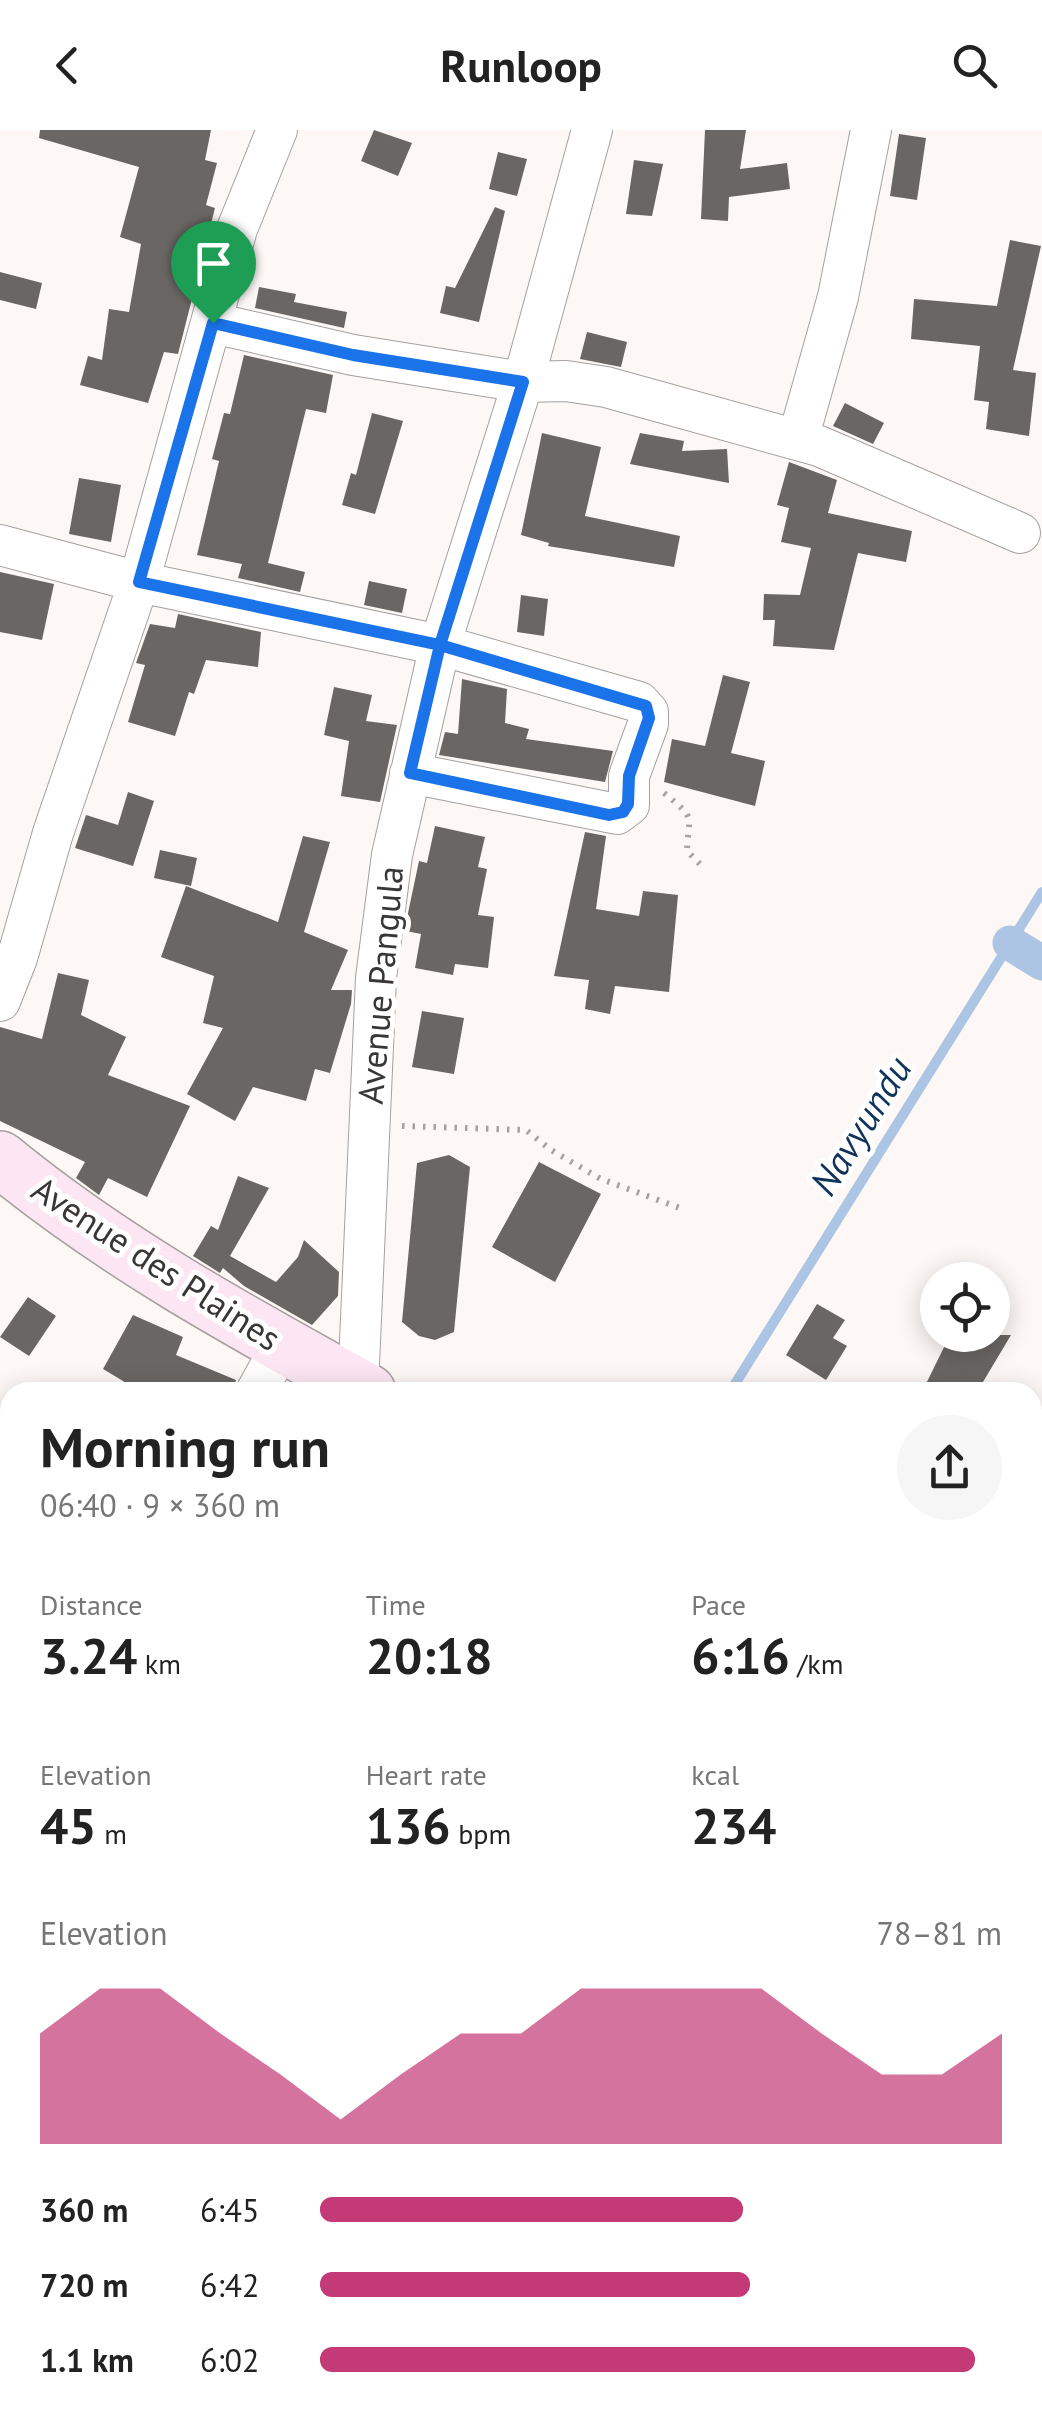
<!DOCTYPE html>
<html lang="en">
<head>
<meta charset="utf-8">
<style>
  :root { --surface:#fff; --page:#f6f6f6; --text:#222; --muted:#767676; --accent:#c33a76 }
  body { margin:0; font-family:"PT Sans",sans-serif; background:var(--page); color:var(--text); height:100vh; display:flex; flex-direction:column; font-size:38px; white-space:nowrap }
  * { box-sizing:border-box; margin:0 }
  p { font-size:32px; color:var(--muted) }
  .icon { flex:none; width:55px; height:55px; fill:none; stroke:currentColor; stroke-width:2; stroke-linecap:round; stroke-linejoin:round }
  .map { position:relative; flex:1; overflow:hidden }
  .sheet { position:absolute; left:0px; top:1252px; width:1042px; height:1038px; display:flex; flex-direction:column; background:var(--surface); border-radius:30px 30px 0 0; box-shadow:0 5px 25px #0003 }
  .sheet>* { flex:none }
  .controls { position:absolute; left:920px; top:1132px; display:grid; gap:20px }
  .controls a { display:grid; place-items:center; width:90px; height:90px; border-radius:50%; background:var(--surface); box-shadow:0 5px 25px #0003; font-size:50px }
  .pin { position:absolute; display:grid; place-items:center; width:85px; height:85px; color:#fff; margin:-102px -42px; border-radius:50% 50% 50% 0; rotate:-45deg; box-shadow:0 0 10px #0007 }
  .pin .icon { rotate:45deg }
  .round { display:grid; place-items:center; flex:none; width:105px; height:105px; border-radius:52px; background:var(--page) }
  .overview { display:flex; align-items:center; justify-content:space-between; height:170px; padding:0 40px }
  h1 { font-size:55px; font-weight:700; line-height:75px }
  .stats { display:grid; grid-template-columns:repeat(3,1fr); gap:15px; height:170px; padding:10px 40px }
  .stats div { display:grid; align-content:center }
  .stats b { font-size:50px; font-weight:700 }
  .stats small { font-size:28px; font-weight:400 }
  .stats p { font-size:28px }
  .chart { height:280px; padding:20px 40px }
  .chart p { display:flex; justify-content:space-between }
  .chart svg { width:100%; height:180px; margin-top:10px; fill:var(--accent); opacity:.7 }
  ul { padding:0 40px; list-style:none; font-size:32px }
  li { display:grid; grid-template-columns:160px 120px 1fr; align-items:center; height:75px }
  li i { height:25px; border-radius:12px; background:var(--accent) }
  header { display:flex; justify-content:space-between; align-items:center; height:130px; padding:0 40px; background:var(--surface); font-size:45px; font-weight:700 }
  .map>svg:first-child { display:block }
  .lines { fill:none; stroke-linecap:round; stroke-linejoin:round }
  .stream { stroke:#acc5e5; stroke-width:10 }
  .canal { stroke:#acc5e5; stroke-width:35 }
  .building { fill:#6a6664 }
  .street-casing { stroke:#a5a09f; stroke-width:42 }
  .secondary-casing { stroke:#a5a09f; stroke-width:58 }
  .path { stroke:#a6a2a0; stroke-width:6; stroke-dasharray:2.5 8; stroke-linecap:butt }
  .street { stroke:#fff; stroke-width:40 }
  .secondary { stroke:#fde6f3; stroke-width:55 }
  .route-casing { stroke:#fff; stroke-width:20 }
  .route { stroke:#1a73e8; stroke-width:12 }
  .labels { text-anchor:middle; stroke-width:10; stroke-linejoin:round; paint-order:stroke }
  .street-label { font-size:35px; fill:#393736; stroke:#fff }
  .water-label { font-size:38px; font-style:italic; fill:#10335b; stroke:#fff }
</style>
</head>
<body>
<header><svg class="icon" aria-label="back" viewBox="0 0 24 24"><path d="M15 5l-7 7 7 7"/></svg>Runloop<svg class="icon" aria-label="search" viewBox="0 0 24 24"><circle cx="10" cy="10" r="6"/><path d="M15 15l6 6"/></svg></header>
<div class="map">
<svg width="1042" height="2289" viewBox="0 0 1042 2289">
  <rect width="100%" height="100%" fill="#fdf8f6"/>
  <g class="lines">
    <path class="stream" d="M 730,1262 L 1042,762
      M 436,2289 L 437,2280"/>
    <path class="canal" d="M 1010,813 L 1042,833"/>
  </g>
  <path class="building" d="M 40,0 L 211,0 L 205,30 L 217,33 L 206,75 L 215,78 L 178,224 L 164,222 L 148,273 L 80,255 L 88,226 L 102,230 L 109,179 L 129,182 L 141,114 L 120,107 L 139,37 L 39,8 Z
    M 374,0 L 412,13 L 398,46 L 361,31 Z
    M 705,0 L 746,0 L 740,39 L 787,33 L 790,59 L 729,67 L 728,91 L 701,89 Z
    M 899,4 L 926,8 L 917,70 L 890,66 Z
    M 498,22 L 527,29 L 517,66 L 489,59 Z
    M 634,30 L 663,34 L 652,86 L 626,84 Z
    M 495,77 L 505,81 L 479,192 L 440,183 L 446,156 L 455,158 Z
    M 1010,110 L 1041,116 L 1013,240 L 1036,243 L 1029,306 L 986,299 L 989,272 L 974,270 L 980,216 L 911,209 L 914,169 L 997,176 Z
    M 0,142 L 42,153 L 36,179 L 0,170 Z
    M 259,157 L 296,164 L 294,172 L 347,182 L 344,198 L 255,178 Z
    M 587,202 L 627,212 L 621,237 L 580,229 Z
    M 244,225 L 333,245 L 326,283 L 306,279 L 268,433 L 305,442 L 300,462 L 238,448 L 242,434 L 197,425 L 219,331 L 212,329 L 224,283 L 230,284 Z
    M 845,273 L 884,293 L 873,314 L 833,296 Z
    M 372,283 L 403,291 L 375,384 L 342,375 L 351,343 L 356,345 Z
    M 542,303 L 601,317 L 585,386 L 680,406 L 674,437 L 548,416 L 549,413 L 521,405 Z
    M 640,303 L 684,311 L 682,321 L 727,319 L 729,353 L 630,334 Z
    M 789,332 L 837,350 L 828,383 L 912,401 L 906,432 L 858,423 L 834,520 L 773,516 L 775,490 L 763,490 L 764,464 L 800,465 L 811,418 L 781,412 L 789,378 L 777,375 Z
    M 79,348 L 121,355 L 111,412 L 69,404 Z
    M 0,442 L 54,454 L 42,510 L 0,502 Z
    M 369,451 L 407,459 L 402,483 L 364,475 Z
    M 521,465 L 548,469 L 544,506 L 517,502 Z
    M 178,484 L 261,502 L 258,537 L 206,530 L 194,564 L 189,562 L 175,606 L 128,592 L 145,535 L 136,533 L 150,494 L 175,498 Z
    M 723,545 L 750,552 L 731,623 L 765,631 L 755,676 L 664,652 L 672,609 L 705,616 Z
    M 462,549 L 507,559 L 505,593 L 529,599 L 526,609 L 613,621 L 605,652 L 439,625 L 445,602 L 458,604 Z
    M 334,557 L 372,565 L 366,591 L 397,595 L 380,672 L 341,666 L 349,611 L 324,605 Z
    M 128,662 L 154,671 L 133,736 L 75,718 L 86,685 L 118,695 Z
    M 435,696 L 485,707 L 478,737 L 487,739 L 478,785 L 494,787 L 488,838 L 455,834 L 453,845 L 415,838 L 421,804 L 406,801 L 408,783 L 419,731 L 427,733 Z
    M 585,702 L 606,706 L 596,779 L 639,786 L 643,761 L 678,765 L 669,862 L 615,856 L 610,884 L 585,879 L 589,850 L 554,846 Z
    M 303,706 L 330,712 L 304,802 L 348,820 L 331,860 L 352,860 L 351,874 L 330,943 L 315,939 L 306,971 L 253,957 L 235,991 L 187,964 L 223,898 L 203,893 L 214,846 L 161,827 L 186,756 L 278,792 Z
    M 160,720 L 197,728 L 191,756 L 154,748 Z
    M 58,843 L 89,850 L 81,885 L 126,907 L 108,945 L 190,976 L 147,1067 L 108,1048 L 99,1065 L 76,1048 L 85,1032 L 0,991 L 0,897 L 42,909 Z
    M 422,881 L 464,888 L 454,944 L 412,937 Z
    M 449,1025 L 470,1037 L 454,1202 L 435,1210 L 419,1206 L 402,1192 L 417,1033 Z
    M 539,1032 L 601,1064 L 555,1152 L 492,1117 Z
    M 238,1046 L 269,1058 L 230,1126 L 276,1152 L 298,1127 L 304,1110 L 339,1142 L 338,1166 L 312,1195 L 244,1156 L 223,1138 L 220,1143 L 193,1126 L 211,1096 L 218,1100 Z
    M 28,1167 L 56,1186 L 29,1226 L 0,1207 Z
    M 817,1174 L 845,1190 L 833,1208 L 847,1216 L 826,1250 L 786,1225 Z
    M 133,1185 L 183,1207 L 176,1225 L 236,1250 L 232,1262 L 126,1262 L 128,1254 L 103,1239 Z
    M 950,1205 L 1011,1205 L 977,1262 L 922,1262 Z"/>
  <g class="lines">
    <g class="street-casing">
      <path id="street" d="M 213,193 L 353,225 L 523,252 L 566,251 L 606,257 L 819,316 L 1020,403
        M 798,309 L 838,167 L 871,0
        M 0,415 L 139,452 L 440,515 L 639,572 L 648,582 L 648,594 L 629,646 L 629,675 L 617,684 L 410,643
        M 0,871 L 17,828 L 53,703 L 139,452 L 237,99 L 277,0
        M 358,1257 L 376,848 L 392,725 L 440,515 L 523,252 L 592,0
        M 256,1262 L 281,1217
        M 0,1467 L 10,1470
        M 0,1742 L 10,1746
        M 0,1984 L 10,1954
        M 1032,2189 L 1042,2168
        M 275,2289 L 276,2280
        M 988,2289 L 991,2280"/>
    </g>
    <g class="secondary-casing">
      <path id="secondary" d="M 0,1029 C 113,1122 241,1192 368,1262
        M 1032,1565 L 1042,1569"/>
    </g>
    <path class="path" d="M 664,663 C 698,690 688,686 687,721 L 700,734
      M 402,996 L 526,1000 L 551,1020 L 601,1049 L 680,1078"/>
    <use href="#street" class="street"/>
    <use href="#secondary" class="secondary"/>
  </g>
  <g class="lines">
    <g class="route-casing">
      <path id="route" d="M 213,193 L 139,452 L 440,515 L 410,643 L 609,685 L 623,682 L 628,674 L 629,646 L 649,588 L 646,576 L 440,515 L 523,252 L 353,225 L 213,193"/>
    </g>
    <use href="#route" class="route"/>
  </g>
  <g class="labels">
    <g class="street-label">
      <text transform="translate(381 855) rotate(-85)" y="12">Avenue Pangula</text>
      <text transform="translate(156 1134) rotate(33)" y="12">Avenue des Plaines</text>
    </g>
    <g class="water-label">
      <text transform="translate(861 996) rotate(-58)" y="13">Navyundu</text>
    </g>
  </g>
</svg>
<div class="controls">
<a><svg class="icon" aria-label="locate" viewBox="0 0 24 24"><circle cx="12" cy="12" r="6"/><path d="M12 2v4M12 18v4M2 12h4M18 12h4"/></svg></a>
</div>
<div class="pin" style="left:213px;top:193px;background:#1e9e55"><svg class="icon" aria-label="arrive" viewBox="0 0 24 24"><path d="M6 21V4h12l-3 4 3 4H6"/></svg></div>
<section class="sheet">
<div class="overview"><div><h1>Morning run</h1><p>06:40 · 9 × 360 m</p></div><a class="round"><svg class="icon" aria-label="share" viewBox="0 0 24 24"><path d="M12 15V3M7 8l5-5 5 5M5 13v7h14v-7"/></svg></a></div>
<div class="stats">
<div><p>Distance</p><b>3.24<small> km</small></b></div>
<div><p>Time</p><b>20:18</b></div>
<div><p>Pace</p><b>6:16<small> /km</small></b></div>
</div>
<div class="stats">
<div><p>Elevation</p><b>45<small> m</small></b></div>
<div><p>Heart rate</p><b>136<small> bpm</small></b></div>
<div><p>kcal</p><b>234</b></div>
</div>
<div class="chart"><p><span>Elevation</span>78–81 m</p>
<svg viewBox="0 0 160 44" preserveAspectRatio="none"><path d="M0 44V17L10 6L20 6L30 17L40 27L50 38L60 27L70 17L80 17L90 6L100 6L110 6L120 6L130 17L140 27L150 27L160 17V44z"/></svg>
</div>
<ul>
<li><b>360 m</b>6:45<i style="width:62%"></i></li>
<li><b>720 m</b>6:42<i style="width:63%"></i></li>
<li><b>1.1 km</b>6:02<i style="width:96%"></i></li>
</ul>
</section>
</div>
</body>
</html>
